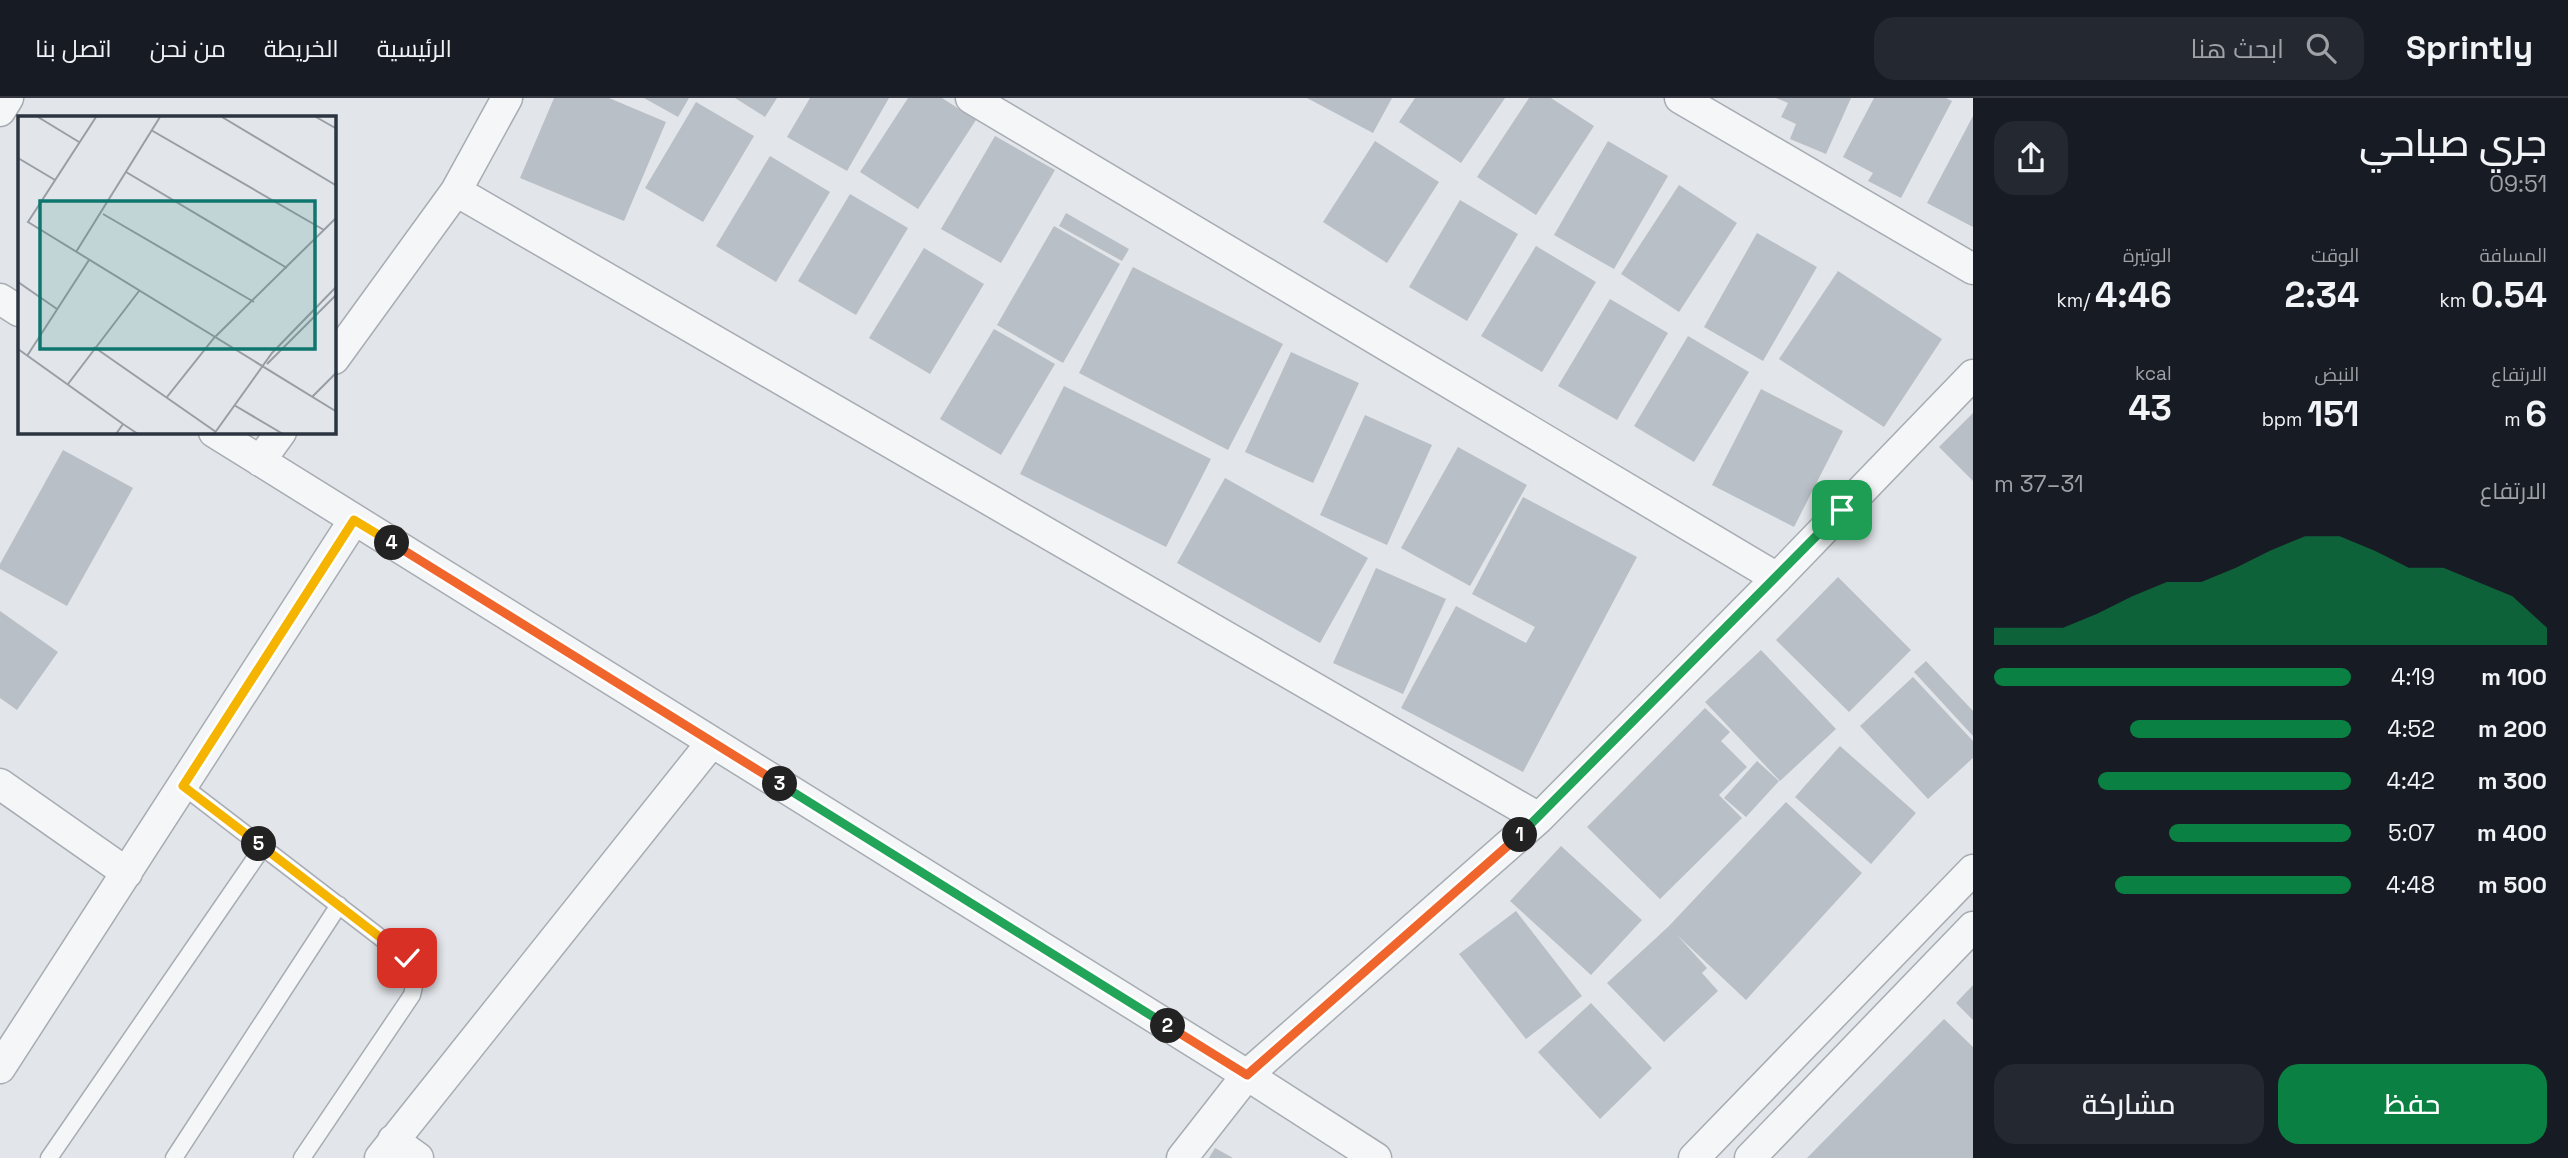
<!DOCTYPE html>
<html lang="ar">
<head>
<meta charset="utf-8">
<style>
  :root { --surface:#171b24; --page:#242831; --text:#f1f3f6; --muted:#9ea1a6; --line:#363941; --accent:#0b8043 }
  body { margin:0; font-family:"Space Grotesk",Cairo,sans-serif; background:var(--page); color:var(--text); direction:rtl; height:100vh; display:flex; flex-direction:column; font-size:26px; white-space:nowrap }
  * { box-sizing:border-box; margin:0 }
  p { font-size:23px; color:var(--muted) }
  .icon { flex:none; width:38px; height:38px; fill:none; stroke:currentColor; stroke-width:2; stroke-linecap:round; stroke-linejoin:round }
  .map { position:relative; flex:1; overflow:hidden; direction:ltr }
  .drawer { display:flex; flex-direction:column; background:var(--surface); width:595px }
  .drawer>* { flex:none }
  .pin { position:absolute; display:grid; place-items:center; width:60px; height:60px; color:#fff; margin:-30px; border-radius:14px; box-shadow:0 4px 10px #0006 }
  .km { position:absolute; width:35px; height:35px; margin:-18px; border-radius:50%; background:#222; color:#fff; font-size:19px; line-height:35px; text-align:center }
  .round { display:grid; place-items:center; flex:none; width:74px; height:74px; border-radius:21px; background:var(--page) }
  .headline { display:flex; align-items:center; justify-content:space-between; height:119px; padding:0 21px }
  h1 { font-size:38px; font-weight:600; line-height:52px }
  .metrics { display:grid; grid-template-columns:repeat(3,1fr); gap:10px; height:119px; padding:7px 21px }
  .metrics div { display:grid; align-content:center }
  .metrics b { font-size:35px; font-weight:600 }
  .metrics small { font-size:19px; font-weight:400 }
  .metrics p { font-size:19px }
  .chart { height:196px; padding:14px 21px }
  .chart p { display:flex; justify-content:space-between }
  .chart svg { width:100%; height:126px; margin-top:7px; fill:var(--accent); opacity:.7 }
  .button { display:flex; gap:14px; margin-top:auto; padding:14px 21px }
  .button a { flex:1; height:80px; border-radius:21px; background:var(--accent); color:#fff; font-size:28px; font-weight:600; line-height:80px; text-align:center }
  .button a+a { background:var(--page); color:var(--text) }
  ul { padding:0 21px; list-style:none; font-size:23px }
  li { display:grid; grid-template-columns:112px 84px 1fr; align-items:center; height:52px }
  li i { height:18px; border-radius:9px; background:var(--accent) }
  header { display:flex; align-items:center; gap:42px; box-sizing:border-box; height:98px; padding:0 35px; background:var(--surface); border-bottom:2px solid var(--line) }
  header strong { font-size:33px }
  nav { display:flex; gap:38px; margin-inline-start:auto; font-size:24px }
  .search { width:490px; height:63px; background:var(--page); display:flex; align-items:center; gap:18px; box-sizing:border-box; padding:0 24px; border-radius:21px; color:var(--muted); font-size:26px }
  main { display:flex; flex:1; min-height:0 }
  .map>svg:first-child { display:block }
  .building { fill:#b9bfc6 }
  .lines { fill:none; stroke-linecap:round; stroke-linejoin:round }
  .service-casing { stroke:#a7acb3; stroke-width:19 }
  .minor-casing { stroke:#a7acb3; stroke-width:33 }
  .service { stroke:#f4f6f8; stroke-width:16 }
  .minor { stroke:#f4f6f8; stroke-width:30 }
  .split-1-casing { stroke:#fff; stroke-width:14 }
  .split-2-casing { stroke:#fff; stroke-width:14 }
  .split-3-casing { stroke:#fff; stroke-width:14 }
  .split-4-casing { stroke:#fff; stroke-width:14 }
  .split-5-casing { stroke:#fff; stroke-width:14 }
  .split-6-casing { stroke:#fff; stroke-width:14 }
  .split-1 { stroke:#22a559; stroke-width:9 }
  .split-2 { stroke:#f0652b; stroke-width:9 }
  .split-3 { stroke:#22a559; stroke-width:9 }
  .split-4 { stroke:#f0652b; stroke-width:9 }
  .split-5 { stroke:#f5b400; stroke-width:9 }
  .split-6 { stroke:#f5b400; stroke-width:9 }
  .inset-road { fill:none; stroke:#999ea5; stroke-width:2 }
  .view { fill:#0f766e; fill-opacity:0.15; stroke:#0f766e; stroke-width:3.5 }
  .inset-edge { fill:none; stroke:#2b3440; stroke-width:3.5 }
</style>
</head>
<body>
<header>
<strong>Sprintly</strong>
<div class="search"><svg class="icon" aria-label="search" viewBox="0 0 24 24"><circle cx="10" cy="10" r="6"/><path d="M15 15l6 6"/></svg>ابحث هنا</div>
<nav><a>الرئيسية</a><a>الخريطة</a><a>من نحن</a><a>اتصل بنا</a></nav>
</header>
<main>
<section class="drawer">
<div class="headline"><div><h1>جري صباحي</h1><p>09:51</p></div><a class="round"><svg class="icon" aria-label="share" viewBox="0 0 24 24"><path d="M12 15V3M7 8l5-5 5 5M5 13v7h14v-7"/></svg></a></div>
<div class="metrics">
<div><p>المسافة</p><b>0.54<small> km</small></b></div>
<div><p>الوقت</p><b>2:34</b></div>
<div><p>الوتيرة</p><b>4:46<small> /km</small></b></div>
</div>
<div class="metrics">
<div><p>الارتفاع</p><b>6<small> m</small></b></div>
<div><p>النبض</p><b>151<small> bpm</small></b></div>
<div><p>kcal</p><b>43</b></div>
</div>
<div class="chart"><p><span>الارتفاع</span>31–37 m</p>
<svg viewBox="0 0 160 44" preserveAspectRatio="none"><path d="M0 44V38L10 38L20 38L30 33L40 27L50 22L60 22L70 17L80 11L90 6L100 6L110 11L120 17L130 17L140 22L150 27L160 38V44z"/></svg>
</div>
<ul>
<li><b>100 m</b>4:19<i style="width:100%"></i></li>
<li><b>200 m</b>4:52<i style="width:62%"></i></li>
<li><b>300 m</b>4:42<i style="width:71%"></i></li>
<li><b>400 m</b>5:07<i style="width:51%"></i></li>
<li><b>500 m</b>4:48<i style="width:66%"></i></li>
</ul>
<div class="button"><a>حفظ</a><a>مشاركة</a></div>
</section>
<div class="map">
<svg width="1973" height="1060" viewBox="0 0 1973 1060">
  <rect width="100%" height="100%" fill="#e2e5e9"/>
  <path class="building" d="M 554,0 L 609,0 L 666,24 L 624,123 L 520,80 Z
    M 644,0 L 689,0 L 678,19 Z
    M 735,0 L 777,0 L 765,19 Z
    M 810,0 L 889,0 L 847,73 L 787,39 Z
    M 908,0 L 942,0 L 976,22 L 918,111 L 860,74 Z
    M 1307,0 L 1392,0 L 1373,35 Z
    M 1415,0 L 1505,0 L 1461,65 L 1399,24 Z
    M 1529,0 L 1551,0 L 1594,28 L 1536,117 L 1477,79 Z
    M 1776,0 L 1851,0 L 1826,56 L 1790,41 L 1796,26 L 1781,19 L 1788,5 Z
    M 1874,0 L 1946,0 L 1952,3 L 1901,100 L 1868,83 L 1873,75 L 1843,59 Z
    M 696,4 L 754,38 L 703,124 L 645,90 Z
    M 1973,18 L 1973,129 L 1927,105 Z
    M 995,38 L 1055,72 L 1001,165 L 941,131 Z
    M 1375,43 L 1439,84 L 1387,165 L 1323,124 Z
    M 1608,43 L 1668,78 L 1614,171 L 1554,137 Z
    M 770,58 L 830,94 L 776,184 L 716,148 Z
    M 1679,87 L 1737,125 L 1679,214 L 1621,176 Z
    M 850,96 L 908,130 L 856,217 L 798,183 Z
    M 1460,102 L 1518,136 L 1467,223 L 1409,189 Z
    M 1066,115 L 1129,151 L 1122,163 L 1059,128 Z
    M 1054,128 L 1120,166 L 1063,265 L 997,227 Z
    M 1757,135 L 1817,169 L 1763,263 L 1704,229 Z
    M 1536,148 L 1596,184 L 1542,274 L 1481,238 Z
    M 924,150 L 984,186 L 930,276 L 869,240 Z
    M 1133,169 L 1283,246 L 1228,352 L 1079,275 Z
    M 1838,173 L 1942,241 L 1884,329 L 1779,261 Z
    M 1610,201 L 1668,235 L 1617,322 L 1558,288 Z
    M 994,231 L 1055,266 L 1001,357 L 940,321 Z
    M 1688,238 L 1749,274 L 1694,364 L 1634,328 Z
    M 1291,254 L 1359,285 L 1313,385 L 1245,354 Z
    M 1064,288 L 1211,361 L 1166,449 L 1020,376 Z
    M 1761,291 L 1843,333 L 1794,429 L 1712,387 Z
    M 1973,315 L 1973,383 L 1939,349 Z
    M 1365,317 L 1432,347 L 1387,447 L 1320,417 Z
    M 1458,349 L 1527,387 L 1470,488 L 1401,450 Z
    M 63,352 L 133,390 L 67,508 L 0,471 L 0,466 Z
    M 1225,380 L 1368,460 L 1320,545 L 1177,465 Z
    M 1523,399 L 1637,459 L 1523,674 L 1401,610 L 1456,508 L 1526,545 L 1535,529 L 1472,496 Z
    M 1376,470 L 1446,501 L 1403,596 L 1333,565 Z
    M 1838,479 L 1911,552 L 1849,614 L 1776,542 Z
    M 0,513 L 58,554 L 17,612 L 0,600 Z
    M 1761,552 L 1836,631 L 1780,683 L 1705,604 Z
    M 1926,563 L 1973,613 L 1973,638 L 1914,574 Z
    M 1913,579 L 1973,643 L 1973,660 L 1928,701 L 1860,628 Z
    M 1705,610 L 1730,634 L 1721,643 L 1747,669 L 1719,697 L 1742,720 L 1660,801 L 1587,729 Z
    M 1840,648 L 1916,715 L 1871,766 L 1795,699 Z
    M 1757,663 L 1779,683 L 1746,719 L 1724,700 Z
    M 1786,704 L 1862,775 L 1746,902 L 1677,837 L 1707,870 L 1702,875 L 1718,893 L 1664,944 L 1607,885 L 1668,829 Z
    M 1561,748 L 1642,822 L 1591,877 L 1510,803 Z
    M 1516,813 L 1582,898 L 1526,941 L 1459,856 Z
    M 1973,887 L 1973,922 L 1956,905 Z
    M 1591,905 L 1652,970 L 1600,1021 L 1538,954 Z
    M 1944,921 L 1973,949 L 1973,1060 L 1807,1060 Z
    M 1215,1050 L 1233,1060 L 1209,1060 Z"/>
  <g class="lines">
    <g class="service-casing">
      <path id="service" d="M 183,688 L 407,860 L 417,875 L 412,897 L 302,1060
        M 49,1060 L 263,749
        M 174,1060 L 339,807"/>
    </g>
    <g class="minor-casing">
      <path id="minor" d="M 971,0 L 1777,480
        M 1680,0 L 1973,171
        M 0,13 L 8,0
        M 456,93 L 1539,720
        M 0,201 L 19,213
        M 334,261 L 456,93 L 507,0
        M 214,334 L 1247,977 L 1376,1060
        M 260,363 L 281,334
        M 0,686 L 127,775
        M 0,970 L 354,422
        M 393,1042 L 418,1060
        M 380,1060 L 712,644
        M 1182,1060 L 1247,977 L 1539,720 L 1777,480 L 1973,277
        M 1694,1060 L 1973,772
        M 1750,1060 L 1973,829"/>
    </g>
    <use href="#service" class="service"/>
    <use href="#minor" class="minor"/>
  </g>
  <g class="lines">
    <g class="split-1-casing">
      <path id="split-1" d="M 1520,737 L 1842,412"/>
    </g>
    <g class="split-2-casing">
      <path id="split-2" d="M 1168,928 L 1247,977 L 1520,737"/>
    </g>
    <g class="split-3-casing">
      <path id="split-3" d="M 780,686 L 1168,928"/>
    </g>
    <g class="split-4-casing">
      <path id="split-4" d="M 392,445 L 780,686"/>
    </g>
    <g class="split-5-casing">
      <path id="split-5" d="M 259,746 L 183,688 L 354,422 L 392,445"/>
    </g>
    <g class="split-6-casing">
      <path id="split-6" d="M 259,746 L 407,860"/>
    </g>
    <use href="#split-1" class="split-1"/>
    <use href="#split-2" class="split-2"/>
    <use href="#split-3" class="split-3"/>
    <use href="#split-4" class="split-4"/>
    <use href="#split-5" class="split-5"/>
    <use href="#split-6" class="split-6"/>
  </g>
  <g transform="translate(18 18)">
    <rect width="318" height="318" fill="#e2e5e9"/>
    <path class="inset-road" d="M 20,1 L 61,26M 78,1 L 10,106 L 319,296M 204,1 L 319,70M 298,1 L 319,13M 133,14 L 306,114M 0,42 L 37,64M 108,56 L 269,152M 85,98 L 236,186M 58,136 L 142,1M 0,166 L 39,193M 76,231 L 198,316M 0,233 L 105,308M 9,240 L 71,144M 249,248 L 319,178M 50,268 L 121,175M 149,281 L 196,222 L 319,101M 294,281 L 319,256M 216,289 L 265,318M 98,318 L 105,308 L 120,318M 196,318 L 254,237 L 319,170"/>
    <path class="view" d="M 22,85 L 297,85 L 297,233 L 22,233 Z"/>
    <rect width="318" height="318" class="inset-edge"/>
  </g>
</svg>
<div class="pin" style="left:1842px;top:412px;background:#1e9e55"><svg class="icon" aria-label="arrive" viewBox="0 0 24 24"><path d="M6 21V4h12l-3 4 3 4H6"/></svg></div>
<div class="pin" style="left:407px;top:860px;background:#d93025"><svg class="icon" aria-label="check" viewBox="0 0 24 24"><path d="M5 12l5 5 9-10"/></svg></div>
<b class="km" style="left:1520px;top:737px">1</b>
<b class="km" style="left:1168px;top:928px">2</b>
<b class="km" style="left:780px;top:686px">3</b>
<b class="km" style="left:392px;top:445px">4</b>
<b class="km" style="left:259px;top:746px">5</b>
</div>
</main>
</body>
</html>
